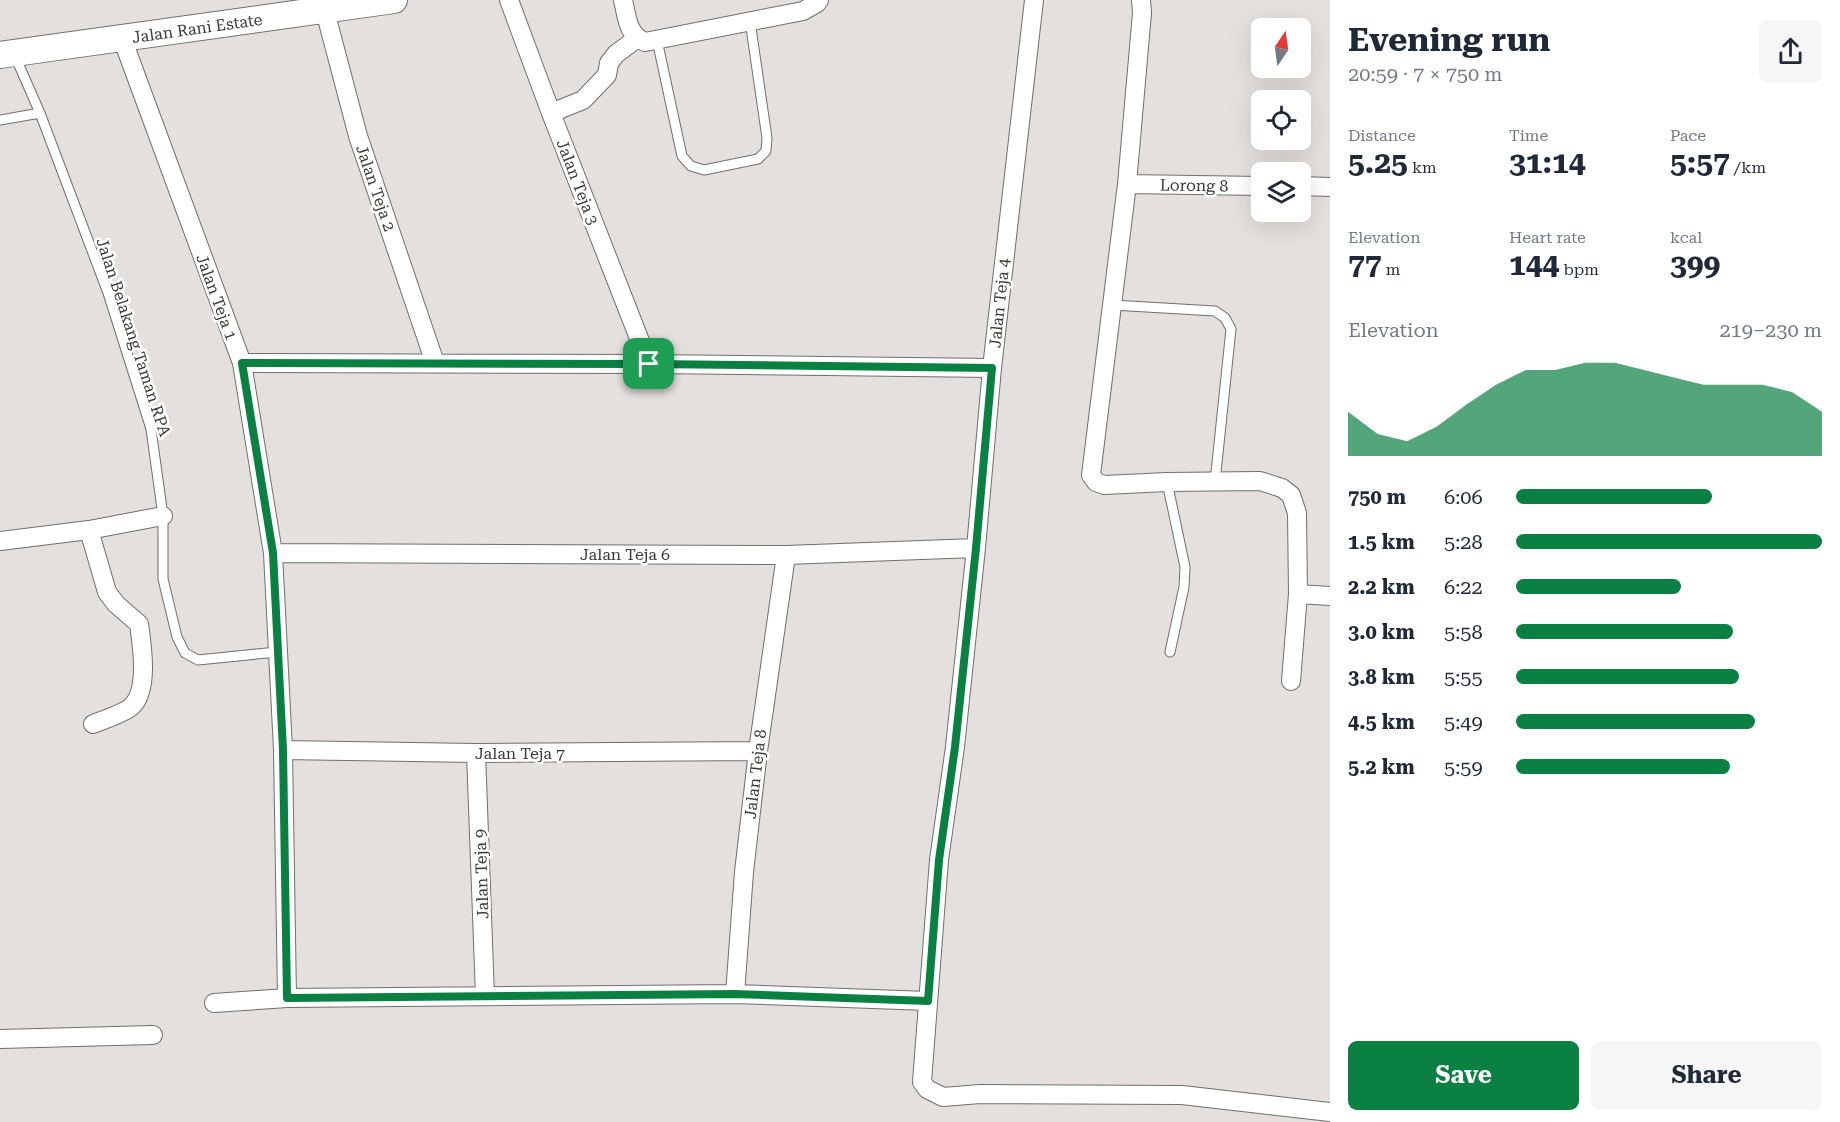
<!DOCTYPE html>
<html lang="en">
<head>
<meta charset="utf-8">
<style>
  :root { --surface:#fff; --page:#f6f6f7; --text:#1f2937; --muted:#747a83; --accent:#0b8043 }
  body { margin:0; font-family:"Roboto Serif",serif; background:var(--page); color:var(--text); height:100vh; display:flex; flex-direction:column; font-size:22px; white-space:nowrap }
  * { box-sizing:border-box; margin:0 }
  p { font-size:20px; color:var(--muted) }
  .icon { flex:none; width:33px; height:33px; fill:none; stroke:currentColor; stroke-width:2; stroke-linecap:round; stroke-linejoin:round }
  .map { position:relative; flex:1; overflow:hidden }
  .sheet { display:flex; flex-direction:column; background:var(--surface); width:510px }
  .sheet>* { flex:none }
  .needle { width:39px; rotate:13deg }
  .controls { position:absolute; left:1251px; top:18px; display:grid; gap:12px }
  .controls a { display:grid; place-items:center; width:60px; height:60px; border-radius:9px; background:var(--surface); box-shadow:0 6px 24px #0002; font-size:30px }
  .pin { position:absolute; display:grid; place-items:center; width:51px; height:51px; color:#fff; margin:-26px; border-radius:12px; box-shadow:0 3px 9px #0006 }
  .round { display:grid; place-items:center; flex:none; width:63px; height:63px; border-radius:9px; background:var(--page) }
  .overview { display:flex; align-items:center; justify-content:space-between; height:102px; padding:0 18px }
  h1 { font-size:33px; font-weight:700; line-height:45px }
  .figures { display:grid; grid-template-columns:repeat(3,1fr); gap:9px; height:102px; padding:6px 18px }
  .figures div { display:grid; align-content:center }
  .figures b { font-size:30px; font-weight:700 }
  .figures small { font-size:16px; font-weight:400 }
  .figures p { font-size:16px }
  .chart { height:168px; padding:12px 18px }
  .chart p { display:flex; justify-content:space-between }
  .chart svg { width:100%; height:108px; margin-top:6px; fill:var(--accent); opacity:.7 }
  .action { display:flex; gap:12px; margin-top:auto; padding:12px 18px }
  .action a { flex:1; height:69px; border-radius:9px; background:var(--accent); color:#fff; font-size:24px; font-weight:700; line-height:69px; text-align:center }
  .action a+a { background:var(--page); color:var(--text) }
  ul { padding:0 18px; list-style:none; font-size:20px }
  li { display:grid; grid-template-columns:96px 72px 1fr; align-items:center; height:45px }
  li i { height:15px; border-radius:8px; background:var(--accent) }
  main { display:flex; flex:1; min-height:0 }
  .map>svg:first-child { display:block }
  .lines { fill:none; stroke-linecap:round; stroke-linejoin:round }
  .lane-casing { stroke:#716e6c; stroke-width:11 }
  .street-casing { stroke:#716e6c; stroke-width:20 }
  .secondary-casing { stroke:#716e6c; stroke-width:28 }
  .lane { stroke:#fff; stroke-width:9 }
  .street { stroke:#fff; stroke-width:18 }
  .secondary { stroke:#fff; stroke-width:26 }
  .route-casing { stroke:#fff; stroke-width:12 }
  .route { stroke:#0b8043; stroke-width:8 }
  .labels { text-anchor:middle; stroke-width:5; stroke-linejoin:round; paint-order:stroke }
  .street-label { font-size:16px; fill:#3b3a39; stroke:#fff }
</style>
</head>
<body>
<main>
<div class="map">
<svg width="1330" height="1122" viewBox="0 0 1330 1122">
  <rect width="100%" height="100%" fill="#e3e0de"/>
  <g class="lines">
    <g class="lane-casing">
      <path id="lane" d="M 657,40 L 682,156 L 691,166 L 704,170 L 758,159 L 766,151 L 767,138 L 750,21
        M 15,56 L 40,113 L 108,293 L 151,429 L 163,516 L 163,579 L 177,637 L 185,653 L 198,660 L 277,652
        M 0,120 L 40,113
        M 1112,305 L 1215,311 L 1225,318 L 1231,329 L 1215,482
        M 1167,482 L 1185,567 L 1184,587 L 1170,652"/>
    </g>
    <g class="street-casing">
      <path id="street" d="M 509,0 L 551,113 L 649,364
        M 623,0 C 627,16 627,35 645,42 L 803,11 L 817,3 L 819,0
        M 1034,0 L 992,368 L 976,548 L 955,747 L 939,860 L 922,1082 L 927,1089 L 943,1097 L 980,1094 L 1182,1095 L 1330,1112
        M 1141,0 L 1142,13 L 1127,184 L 1091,475 L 1096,482 L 1104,485 L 1167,482 L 1260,481 L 1282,488 L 1291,495 L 1297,513 L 1298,594 L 1291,681
        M 325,11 L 358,136 L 435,363
        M 122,38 L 242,363 L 273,553 L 283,750 L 287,998
        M 551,113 L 583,100 L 607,75 L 609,63 L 616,54 L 636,39
        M 1127,184 L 1262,186
        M 1300,186 L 1330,187
        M 242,363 L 649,364 L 992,368
        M 89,530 L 107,592 L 116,604 L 139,624 C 142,645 149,690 132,706 C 125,713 103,720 93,724
        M 0,541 L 89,530 L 163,516
        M 273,553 L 786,555 L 976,548
        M 1298,594 L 1330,596
        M 283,750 L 476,753 L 758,751
        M 476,753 L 485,996
        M 735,994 L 744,872 L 758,751 L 786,555
        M 214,1003 L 287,998 L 735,994 L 928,1001
        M 0,1039 L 153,1035"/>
    </g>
    <g class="secondary-casing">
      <path id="secondary" d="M 0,55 L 394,0"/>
    </g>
    <use href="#lane" class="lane"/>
    <use href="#street" class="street"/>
    <use href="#secondary" class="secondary"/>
  </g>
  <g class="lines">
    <g class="route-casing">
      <path id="route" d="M 242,363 L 649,364 L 992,368 L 976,548 L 955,747 L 939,860 L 928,1001 L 735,994 L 287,998 L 283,750 L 273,553 Z"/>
    </g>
    <use href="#route" class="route"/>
  </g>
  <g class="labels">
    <g class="street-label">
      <text transform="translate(197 28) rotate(-8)" y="6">Jalan Rani Estate</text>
      <text transform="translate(578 182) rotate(69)" y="6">Jalan Teja 3</text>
      <text transform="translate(1194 185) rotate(1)" y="6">Lorong 8</text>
      <text transform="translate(376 188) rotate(71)" y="6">Jalan Teja 2</text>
      <text transform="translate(217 297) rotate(70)" y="6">Jalan Teja 1</text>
      <text transform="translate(999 303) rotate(-84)" y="6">Jalan Teja 4</text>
      <text transform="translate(134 337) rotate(72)" y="6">Jalan Belakang Taman RPA</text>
      <text x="625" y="560">Jalan Teja 6</text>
      <text x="520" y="759">Jalan Teja 7</text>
      <text transform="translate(755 774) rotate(-83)" y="6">Jalan Teja 8</text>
      <text transform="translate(481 874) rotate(-92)" y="6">Jalan Teja 9</text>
    </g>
  </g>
</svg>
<div class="controls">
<a><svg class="needle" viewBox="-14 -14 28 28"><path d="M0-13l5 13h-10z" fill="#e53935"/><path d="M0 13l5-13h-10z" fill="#747a83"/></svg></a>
<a><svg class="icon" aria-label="locate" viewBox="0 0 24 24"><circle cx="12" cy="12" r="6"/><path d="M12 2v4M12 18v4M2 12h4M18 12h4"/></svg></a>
<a><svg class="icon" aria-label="layers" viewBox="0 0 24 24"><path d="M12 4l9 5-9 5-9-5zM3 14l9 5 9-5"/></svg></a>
</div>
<div class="pin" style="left:649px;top:364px;background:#1e9e55"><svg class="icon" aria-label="arrive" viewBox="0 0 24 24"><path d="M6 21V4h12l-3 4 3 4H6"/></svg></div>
</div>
<section class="sheet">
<div class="overview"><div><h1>Evening run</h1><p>20:59 · 7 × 750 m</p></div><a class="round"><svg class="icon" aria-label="share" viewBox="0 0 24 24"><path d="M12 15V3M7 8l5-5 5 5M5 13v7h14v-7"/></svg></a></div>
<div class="figures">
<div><p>Distance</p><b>5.25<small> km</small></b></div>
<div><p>Time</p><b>31:14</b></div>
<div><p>Pace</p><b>5:57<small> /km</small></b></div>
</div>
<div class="figures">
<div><p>Elevation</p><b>77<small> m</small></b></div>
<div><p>Heart rate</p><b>144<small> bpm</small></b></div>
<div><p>kcal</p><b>399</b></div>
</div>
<div class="chart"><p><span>Elevation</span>219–230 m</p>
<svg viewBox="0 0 160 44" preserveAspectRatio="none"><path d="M0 44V26L10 35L20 38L30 32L40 23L50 15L60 9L70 9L80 6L90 6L100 9L110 12L120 15L130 15L140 15L150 18L160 26V44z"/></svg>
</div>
<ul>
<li><b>750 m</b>6:06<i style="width:64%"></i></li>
<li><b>1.5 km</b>5:28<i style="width:100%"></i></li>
<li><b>2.2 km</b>6:22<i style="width:54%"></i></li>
<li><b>3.0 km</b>5:58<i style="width:71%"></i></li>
<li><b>3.8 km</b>5:55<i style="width:73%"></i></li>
<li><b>4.5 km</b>5:49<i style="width:78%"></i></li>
<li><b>5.2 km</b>5:59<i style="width:70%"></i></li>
</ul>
<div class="action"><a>Save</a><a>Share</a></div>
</section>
</main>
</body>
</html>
